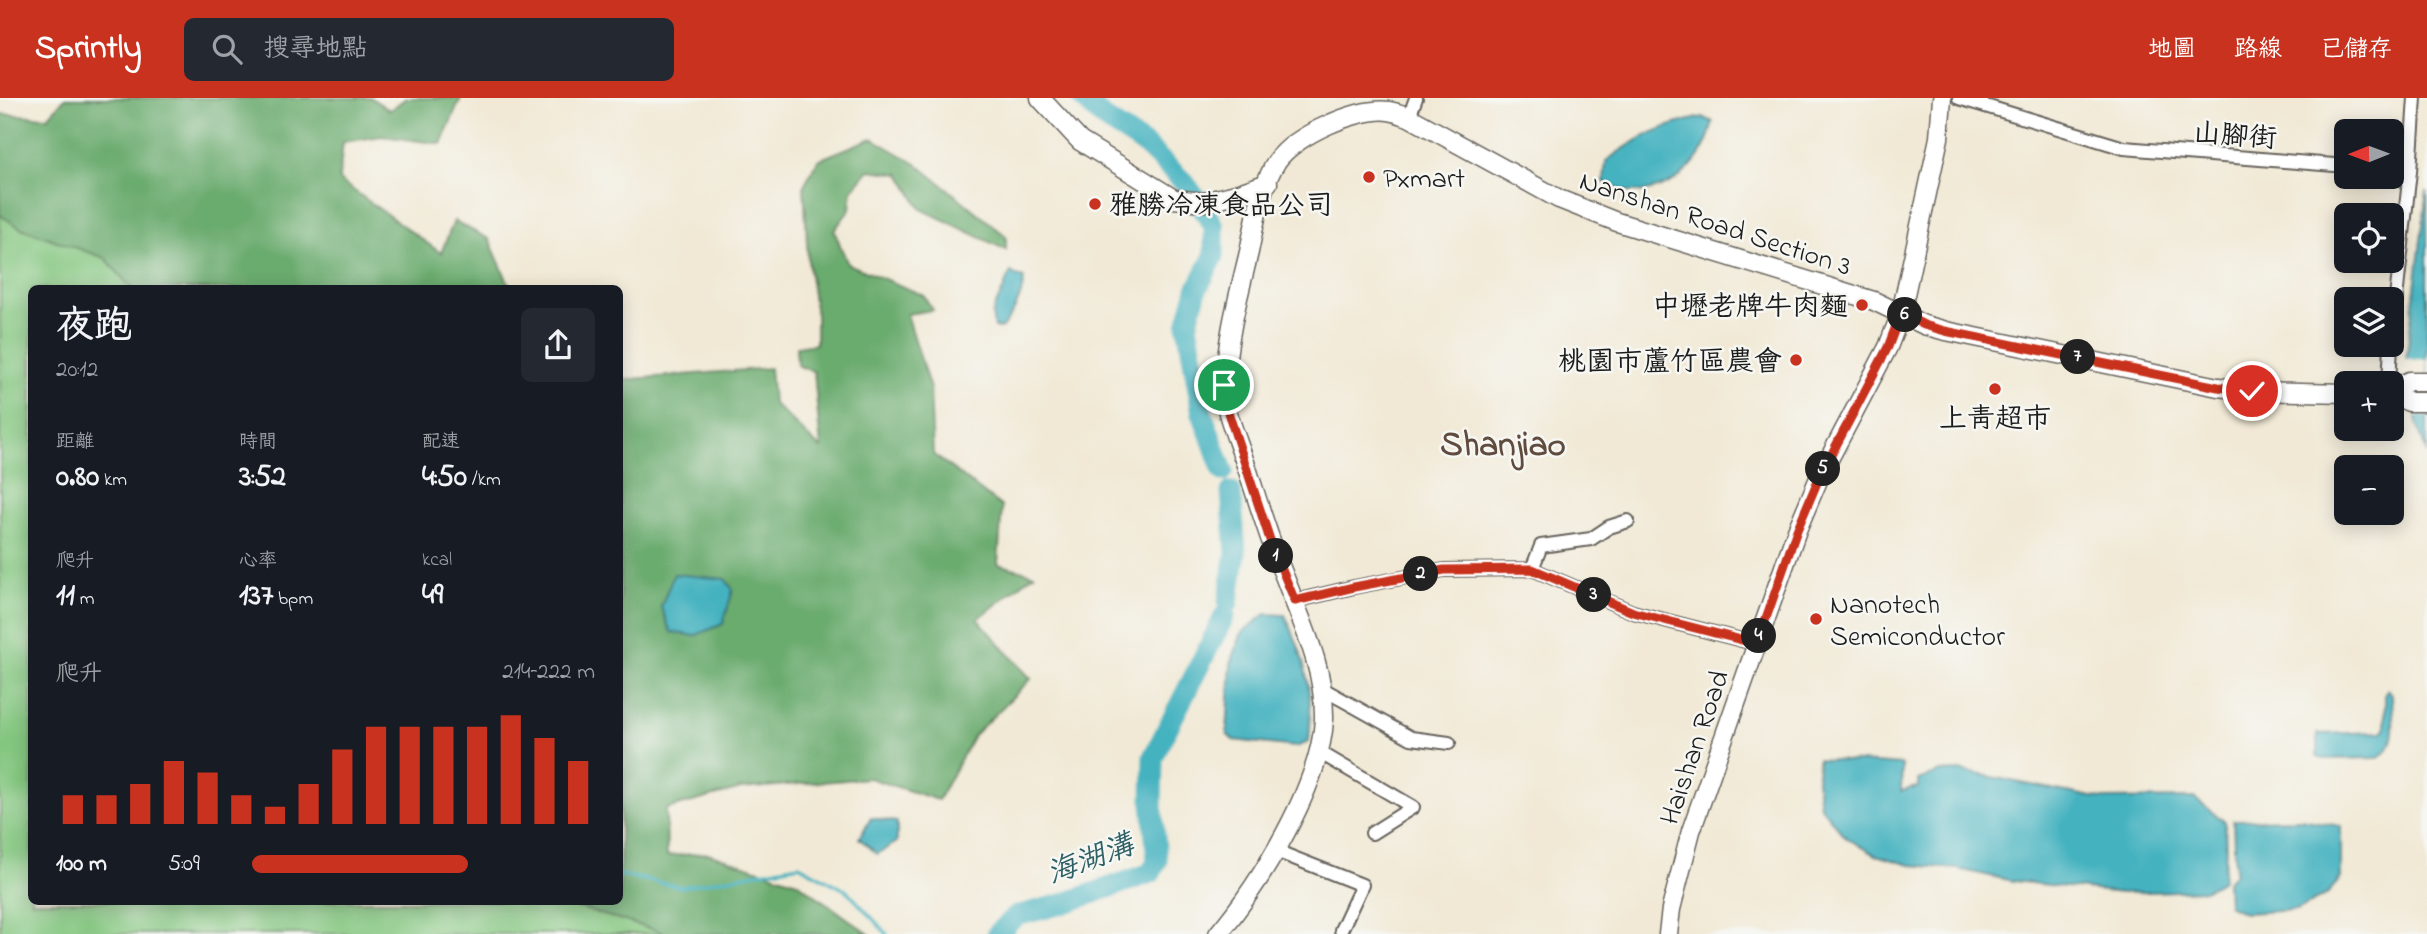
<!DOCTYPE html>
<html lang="zh-TW">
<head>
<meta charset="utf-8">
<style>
  :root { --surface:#171b24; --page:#242831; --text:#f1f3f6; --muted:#9ea1a6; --accent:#c8321e }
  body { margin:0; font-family:"Indie Flower","LXGW WenKai TC",sans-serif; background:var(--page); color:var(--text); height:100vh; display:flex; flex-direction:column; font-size:26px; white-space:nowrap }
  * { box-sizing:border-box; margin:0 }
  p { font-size:23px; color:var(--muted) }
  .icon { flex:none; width:38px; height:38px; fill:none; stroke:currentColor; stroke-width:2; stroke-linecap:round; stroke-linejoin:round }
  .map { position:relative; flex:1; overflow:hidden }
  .details { position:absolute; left:28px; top:187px; width:595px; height:620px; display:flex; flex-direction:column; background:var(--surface); border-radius:10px; box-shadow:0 4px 18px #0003 }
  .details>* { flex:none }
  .needle { width:46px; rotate:269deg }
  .controls { position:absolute; left:2334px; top:21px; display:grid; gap:14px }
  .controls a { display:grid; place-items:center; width:70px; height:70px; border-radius:10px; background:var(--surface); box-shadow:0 4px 18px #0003; font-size:35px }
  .pin { position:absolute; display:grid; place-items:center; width:60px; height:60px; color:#fff; margin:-30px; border:4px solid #fff; border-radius:50%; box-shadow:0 2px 7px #0007 }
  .km { position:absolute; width:35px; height:35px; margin:-18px; border-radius:50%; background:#222; color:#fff; font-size:19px; line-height:35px; text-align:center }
  .round { display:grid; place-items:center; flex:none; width:74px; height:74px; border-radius:10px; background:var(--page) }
  .summary { display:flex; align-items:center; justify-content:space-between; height:119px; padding:0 28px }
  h1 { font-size:38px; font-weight:800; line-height:52px }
  .figures { display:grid; grid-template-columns:repeat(3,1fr); gap:10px; height:119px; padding:7px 28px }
  .figures div { display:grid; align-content:center }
  .figures b { font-size:30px; font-weight:800 }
  .figures small { font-size:19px; font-weight:400 }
  .figures p { font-size:19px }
  .chart { height:196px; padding:14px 28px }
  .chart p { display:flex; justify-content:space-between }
  .chart svg { width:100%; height:126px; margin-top:7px; stroke:var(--accent); stroke-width:6 }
  ul { padding:0 28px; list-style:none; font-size:23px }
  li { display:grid; grid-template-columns:112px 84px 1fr; align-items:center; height:52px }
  li i { height:18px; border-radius:9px; background:var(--accent) }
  header { display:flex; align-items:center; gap:42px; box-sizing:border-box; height:98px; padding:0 35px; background:var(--accent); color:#fff }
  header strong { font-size:33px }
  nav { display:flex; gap:38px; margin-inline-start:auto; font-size:24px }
  .search { width:490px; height:63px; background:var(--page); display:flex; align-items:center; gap:18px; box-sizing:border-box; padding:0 24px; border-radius:10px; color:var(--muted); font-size:26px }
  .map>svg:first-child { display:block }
  .green { fill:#83c67f; stroke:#50714e; stroke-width:2 }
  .forest { fill:#6aab6e; stroke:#436445; stroke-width:2 }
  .water { fill:#44b2c0; stroke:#30676e; stroke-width:2 }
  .pier { fill:#f1e9d5 }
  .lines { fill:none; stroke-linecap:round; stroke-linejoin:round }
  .stream { stroke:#44b2c0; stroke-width:3.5 }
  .river { stroke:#44b2c0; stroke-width:21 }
  .street-casing { stroke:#67645d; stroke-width:16 }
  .secondary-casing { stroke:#67645d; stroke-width:21 }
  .street { stroke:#fff; stroke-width:12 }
  .secondary { stroke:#fff; stroke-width:18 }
  .route-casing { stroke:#fff; stroke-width:14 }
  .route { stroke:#c8321e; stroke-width:9 }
  .poi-dot { fill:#c8321e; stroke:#f6f6f2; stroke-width:2.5 }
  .labels { text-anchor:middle; stroke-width:5; stroke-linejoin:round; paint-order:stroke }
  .street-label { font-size:28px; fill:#1c1c1c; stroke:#f6f6f2 }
  .poi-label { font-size:28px; fill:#1c1c1c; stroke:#f6f6f2; text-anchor:start }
  .water-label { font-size:30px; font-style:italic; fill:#2e6066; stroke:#f6f6f2 }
  .district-label { font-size:35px; font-weight:bold; fill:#604c3e; stroke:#f6f6f2 }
</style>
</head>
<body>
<header>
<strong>Sprintly</strong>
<div class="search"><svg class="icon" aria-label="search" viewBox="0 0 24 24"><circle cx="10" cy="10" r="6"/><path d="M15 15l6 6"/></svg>搜尋地點</div>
<nav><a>地圖</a><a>路線</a><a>已儲存</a></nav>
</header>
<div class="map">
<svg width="2427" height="836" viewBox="0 0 2427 836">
  <rect width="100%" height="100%" fill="#f6f6f2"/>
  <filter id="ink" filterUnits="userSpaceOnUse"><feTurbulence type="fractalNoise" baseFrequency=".0143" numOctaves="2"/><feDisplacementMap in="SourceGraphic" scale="14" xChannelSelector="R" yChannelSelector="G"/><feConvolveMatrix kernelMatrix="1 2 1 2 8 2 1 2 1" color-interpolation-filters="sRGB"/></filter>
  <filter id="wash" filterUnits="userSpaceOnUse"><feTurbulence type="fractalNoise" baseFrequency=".00686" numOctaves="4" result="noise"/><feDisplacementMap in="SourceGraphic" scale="28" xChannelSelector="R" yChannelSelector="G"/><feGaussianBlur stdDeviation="1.57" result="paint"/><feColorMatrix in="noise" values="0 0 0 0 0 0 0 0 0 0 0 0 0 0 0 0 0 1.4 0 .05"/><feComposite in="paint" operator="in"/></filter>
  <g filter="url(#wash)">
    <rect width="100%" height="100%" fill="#f1e9d5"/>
    <path class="green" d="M 0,96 L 175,191 L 32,191 L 32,803 L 616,803 L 712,836 L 0,836 Z"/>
    <path class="forest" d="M 65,0 L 371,0 L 390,12 L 406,0 L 461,0 L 441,46 L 382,38 L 343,44 L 339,82 L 441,155 L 454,123 L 489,141 L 511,191 L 132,191 L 105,160 L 21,130 L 0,117 L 0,16 L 48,19 Z
      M 872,40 L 918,67 L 1006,138 L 1006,152 L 921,111 L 900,76 L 869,72 L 852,92 L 850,111 L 834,133 L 848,166 L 923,197 L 933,212 L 907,216 L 930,291 L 933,356 L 1002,409 L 998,466 L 1034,476 L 978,521 L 1031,581 L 974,637 L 938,702 L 869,680 L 741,691 L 666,711 L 667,758 L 708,755 L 797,784 L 869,836 L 668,836 L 556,803 L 620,803 L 620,282 L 770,270 L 773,305 L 821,351 L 814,274 L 797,267 L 796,249 L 816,246 L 816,217 L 808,164 L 804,87 L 818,62 Z"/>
    <path class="water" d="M 1703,19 L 1713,24 C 1704,64 1673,96 1629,94 C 1621,93 1611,87 1604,84 L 1606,63 C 1641,37 1661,28 1703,19 Z
      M 2427,93 L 2427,356 L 2417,326 L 2406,262 Z
      M 1011,174 L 1016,178 L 1024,180 C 1022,200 1014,214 1002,230 L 995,230 C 989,215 995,209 1001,196 C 1006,188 1005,182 1011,174 Z
      M 674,476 L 725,481 L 733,492 L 723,526 L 694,538 L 671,534 L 661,509 Z
      M 1266,516 L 1285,517 C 1306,560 1314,597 1309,644 L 1296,649 L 1233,642 L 1227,636 L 1231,565 L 1242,534 Z
      M 2388,591 L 2392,596 C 2392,616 2400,650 2378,660 L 2324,661 L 2317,659 L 2317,636 L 2381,634 L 2385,631 L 2385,596 Z
      M 1818,661 L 1902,667 L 1901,693 L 1918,689 L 1918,682 L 1940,674 L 1962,673 L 2102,701 L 2194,700 L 2225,724 L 2226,753 L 2223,782 L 2205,792 L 2121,795 L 2013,783 L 1958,771 L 1910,767 L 1876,757 L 1845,739 L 1820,708 L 1817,682 Z
      M 871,720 L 897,724 L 897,744 L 877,756 L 859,740 Z
      M 2301,721 L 2341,728 L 2341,780 L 2326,797 L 2296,812 L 2244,815 L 2228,807 L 2227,784 L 2235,775 L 2233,722 Z"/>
    <path class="pier" d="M 2427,261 L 2427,318 L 2412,318 L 2405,279 L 2405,262 Z"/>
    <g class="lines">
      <path class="stream" d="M 620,777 L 682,789 L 799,767 L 847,793 L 887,836"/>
      <path class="river" d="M 1082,0 L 1105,21 L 1145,47 L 1186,86 L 1214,128 L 1214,158 L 1197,191 L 1187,227 L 1202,315 L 1223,373
        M 1228,505 L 1236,454 L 1231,394
        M 997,836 L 1016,818 L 1062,806 L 1151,775 L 1157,763 L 1152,704 L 1153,659 L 1225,517"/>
    </g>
  </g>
  <g filter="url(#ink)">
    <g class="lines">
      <g class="street-casing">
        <path id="street" d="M 1959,0 L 2124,50 L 2347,68
          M 1409,19 L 1416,0
          M 2392,72 L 2410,73
          M 2392,237 L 2410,73 L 2415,0
          M 2389,285 L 2391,247
          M 1532,471 L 1541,448 L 1591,441 L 1609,429 L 1628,423
          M 1295,503 L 1354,489 L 1444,472 L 1532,471 L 1633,514 L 1757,546
          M 1323,591 L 1411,640 L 1449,645
          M 1319,654 L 1413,709 L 1372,735
          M 1276,753 L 1362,787 L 1341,832"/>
      </g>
      <g class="secondary-casing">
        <path id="secondary" d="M 1040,0 L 1080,43 L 1174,101 L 1204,104 L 1236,96 L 1268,85
          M 2392,292 L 2409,283 L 2427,283
          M 2392,296 L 2409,304 L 2427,304
          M 1218,836 C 1260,786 1321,687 1324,621 C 1325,571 1302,525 1285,480 C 1270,444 1259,407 1247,370 C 1241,352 1233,333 1228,315 C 1226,305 1224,293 1225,283 C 1227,239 1239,196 1249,154 C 1255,125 1260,89 1277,63 C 1295,37 1358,9 1389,13 C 1396,14 1403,17 1409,19 L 1559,101 L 1617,124 L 1874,203 L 1924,227 L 1946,233 L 2218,289 L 2252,293 L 2347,295
          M 1668,836 L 1671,811 L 1691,733 L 1797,432 L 1819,380 L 1888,249 L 1901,215 L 1939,40 L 1942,0"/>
      </g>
      <use href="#street" class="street"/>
      <use href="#secondary" class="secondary"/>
    </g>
  </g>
  <g class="lines" filter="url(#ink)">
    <g class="route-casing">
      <path id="route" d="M 1224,287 L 1228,314 L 1272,448 L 1295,503 L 1354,489 L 1444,472 L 1532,471 L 1633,514 L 1757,546 L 1797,432 L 1819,380 L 1888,249 L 1901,215 L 1924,227 L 1945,233 L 2218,289 L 2252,293"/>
    </g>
    <use href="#route" class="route"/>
  </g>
  <g class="poi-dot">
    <circle cx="1369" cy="79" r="7"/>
    <circle cx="1095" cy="106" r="7"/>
    <circle cx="1862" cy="207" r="7"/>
    <circle cx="1796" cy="262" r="7"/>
    <circle cx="1995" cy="291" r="7"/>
    <circle cx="1816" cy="521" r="7"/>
  </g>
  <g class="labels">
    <g class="street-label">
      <text transform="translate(2235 36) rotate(4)" y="10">山腳街</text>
      <text transform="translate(1716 124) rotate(18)" y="10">Nanshan Road Section 3</text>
      <text transform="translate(1693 649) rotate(-71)" y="10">Haishan Road</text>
    </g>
    <g class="poi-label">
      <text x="1383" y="89">Pxmart</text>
      <text x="1109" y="116">雅勝冷凍食品公司</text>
      <text x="1848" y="217" text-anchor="end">中壢老牌牛肉麵</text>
      <text x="1782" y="272" text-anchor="end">桃園市蘆竹區農會</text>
      <text x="1995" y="329" text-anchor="middle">上青超市</text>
      <text x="1830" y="515">Nanotech<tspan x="1830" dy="32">Semiconductor</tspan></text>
    </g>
    <g class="water-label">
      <text transform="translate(1090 760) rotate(-21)" y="10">海湖溝</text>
    </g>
    <g class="district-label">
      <text x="1503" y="357">Shanjiao</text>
    </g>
  </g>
</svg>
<div class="controls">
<a><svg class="needle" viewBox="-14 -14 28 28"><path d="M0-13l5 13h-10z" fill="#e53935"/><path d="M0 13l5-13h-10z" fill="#9ea1a6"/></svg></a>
<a><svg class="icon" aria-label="locate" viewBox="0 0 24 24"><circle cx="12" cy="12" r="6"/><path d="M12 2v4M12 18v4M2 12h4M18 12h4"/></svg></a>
<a><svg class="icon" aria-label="layers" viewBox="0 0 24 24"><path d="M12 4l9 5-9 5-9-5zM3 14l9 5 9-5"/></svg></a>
<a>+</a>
<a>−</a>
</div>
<div class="pin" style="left:1224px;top:287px;background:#1e9e55"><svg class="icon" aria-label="arrive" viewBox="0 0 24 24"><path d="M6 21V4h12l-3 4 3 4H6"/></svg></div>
<div class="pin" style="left:2252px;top:293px;background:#d93025"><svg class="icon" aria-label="check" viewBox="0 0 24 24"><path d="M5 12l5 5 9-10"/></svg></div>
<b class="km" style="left:1276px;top:458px">1</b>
<b class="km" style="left:1421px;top:476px">2</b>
<b class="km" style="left:1594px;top:497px">3</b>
<b class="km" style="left:1759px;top:538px">4</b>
<b class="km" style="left:1823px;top:371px">5</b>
<b class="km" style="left:1905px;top:217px">6</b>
<b class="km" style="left:2078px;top:259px">7</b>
<section class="details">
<div class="summary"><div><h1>夜跑</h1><p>20:12</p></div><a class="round"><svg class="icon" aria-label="share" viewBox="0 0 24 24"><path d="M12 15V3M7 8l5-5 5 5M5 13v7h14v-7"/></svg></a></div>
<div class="figures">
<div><p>距離</p><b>0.80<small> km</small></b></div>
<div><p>時間</p><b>3:52</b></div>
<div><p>配速</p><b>4:50<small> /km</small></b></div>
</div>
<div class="figures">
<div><p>爬升</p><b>11<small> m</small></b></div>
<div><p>心率</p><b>137<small> bpm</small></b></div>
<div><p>kcal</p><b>49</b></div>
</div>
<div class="chart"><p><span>爬升</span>214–222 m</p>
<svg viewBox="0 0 160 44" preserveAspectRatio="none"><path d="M5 44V34M15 44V34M25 44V30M35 44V22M45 44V26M55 44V34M65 44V38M75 44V30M85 44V18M95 44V10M105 44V10M115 44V10M125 44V10M135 44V6M145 44V14M155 44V22"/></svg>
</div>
<ul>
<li><b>100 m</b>5:09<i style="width:63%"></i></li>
</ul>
</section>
</div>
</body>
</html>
